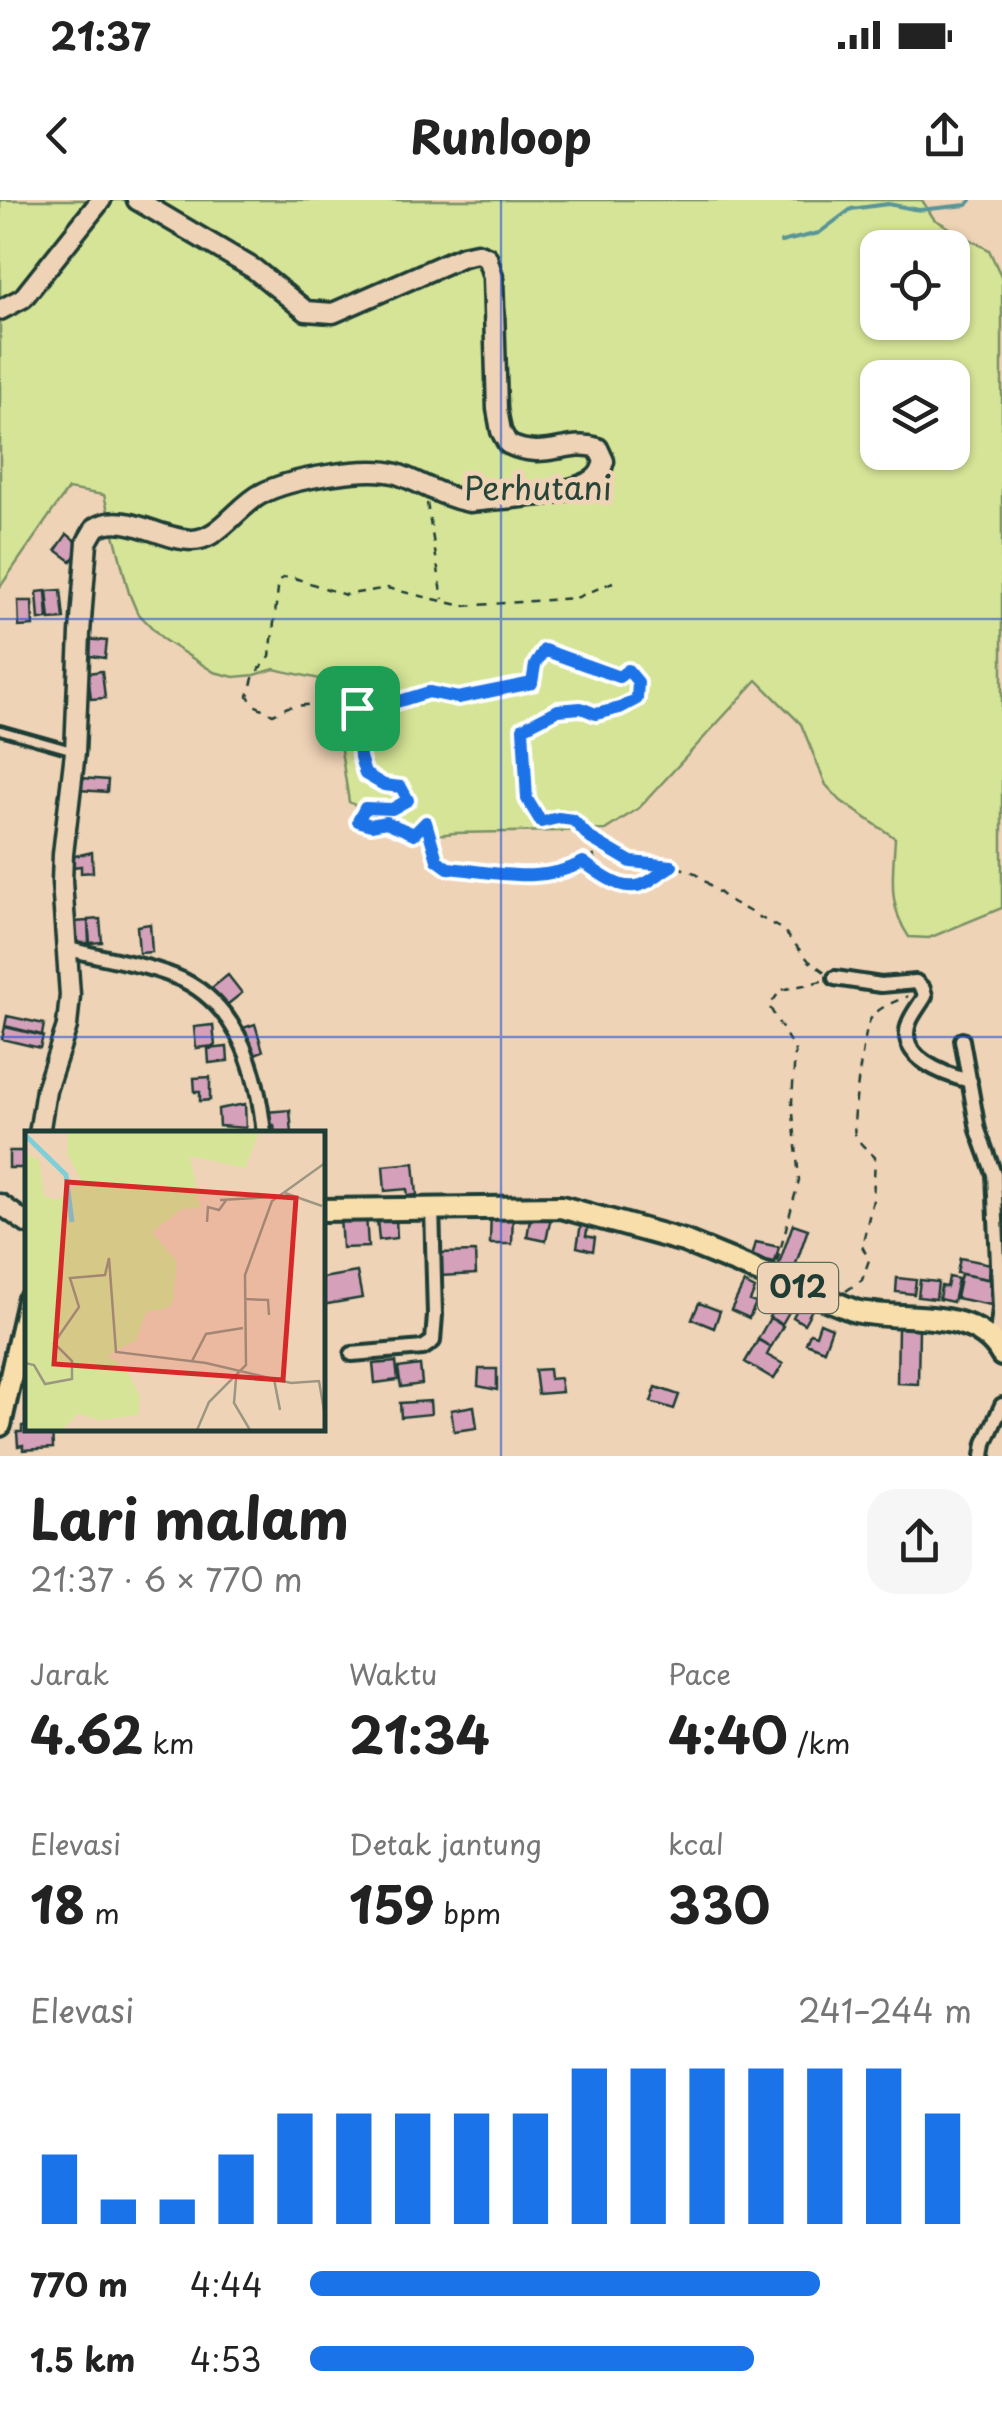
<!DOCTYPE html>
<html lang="id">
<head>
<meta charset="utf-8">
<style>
  :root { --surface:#fff; --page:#f6f6f6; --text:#222; --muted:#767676; --accent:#1a73e8 }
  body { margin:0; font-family:"Playpen Sans",sans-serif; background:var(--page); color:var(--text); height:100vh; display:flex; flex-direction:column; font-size:38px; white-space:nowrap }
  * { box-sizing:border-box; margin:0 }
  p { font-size:32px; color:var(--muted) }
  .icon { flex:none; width:55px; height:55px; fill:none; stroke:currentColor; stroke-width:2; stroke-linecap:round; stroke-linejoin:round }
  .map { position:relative; height:1256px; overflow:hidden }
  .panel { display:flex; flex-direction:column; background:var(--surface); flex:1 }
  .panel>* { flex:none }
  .tools { position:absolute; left:860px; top:30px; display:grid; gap:20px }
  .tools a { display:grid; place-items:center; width:110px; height:110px; border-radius:20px; background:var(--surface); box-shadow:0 2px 8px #0004; font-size:50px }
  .pin { position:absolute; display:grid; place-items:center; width:85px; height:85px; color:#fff; margin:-42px; border-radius:20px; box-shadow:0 5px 15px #0006 }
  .round { display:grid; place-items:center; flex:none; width:105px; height:105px; border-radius:30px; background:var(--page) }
  .headline { display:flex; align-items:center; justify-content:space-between; height:170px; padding:0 30px }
  h1 { font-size:55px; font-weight:700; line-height:75px }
  .figures { display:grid; grid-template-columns:repeat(3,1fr); gap:15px; height:170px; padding:10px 30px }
  .figures div { display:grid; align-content:center }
  .figures b { font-size:50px; font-weight:700 }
  .figures small { font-size:28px; font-weight:400 }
  .figures p { font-size:28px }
  .chart { height:280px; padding:20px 30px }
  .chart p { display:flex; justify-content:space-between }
  .chart svg { width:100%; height:180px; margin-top:10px; stroke:var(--accent); stroke-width:6 }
  ul { padding:0 30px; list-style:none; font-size:32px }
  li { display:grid; grid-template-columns:160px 120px 1fr; align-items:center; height:75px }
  li i { height:25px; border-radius:12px; background:var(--accent) }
  .status { display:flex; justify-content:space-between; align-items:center; height:70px; padding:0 50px; background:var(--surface); direction:ltr }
  .status svg { height:28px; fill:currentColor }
  header { display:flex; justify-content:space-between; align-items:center; height:130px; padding:0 30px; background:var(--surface); font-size:45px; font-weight:700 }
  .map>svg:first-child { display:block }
  .green { fill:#d6e497; stroke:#7a9066; stroke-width:2.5; fill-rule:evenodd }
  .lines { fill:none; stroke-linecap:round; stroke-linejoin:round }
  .stream { stroke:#599597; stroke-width:4 }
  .building { fill:#d5a1ba; stroke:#1f3d34; stroke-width:2.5 }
  .lane-casing { stroke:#1f3d34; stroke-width:14 }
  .street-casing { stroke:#1f3d34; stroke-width:20 }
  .secondary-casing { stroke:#1f3d34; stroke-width:25 }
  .primary-casing { stroke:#1f3d34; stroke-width:28 }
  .path { stroke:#1f3d34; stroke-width:2.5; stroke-dasharray:8 8; stroke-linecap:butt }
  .lane { stroke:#efd3b6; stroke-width:6 }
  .street { stroke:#efd3b6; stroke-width:12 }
  .secondary { stroke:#efd3b6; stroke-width:18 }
  .primary { stroke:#f8deab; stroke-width:20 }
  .route-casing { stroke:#fff; stroke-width:20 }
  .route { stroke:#1a73e8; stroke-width:12 }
  .grid { fill:none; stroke:#1d4ed8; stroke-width:2.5; stroke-opacity:0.55 }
  .labels { text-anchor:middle; stroke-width:10; stroke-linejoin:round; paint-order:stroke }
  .shield { fill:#efd3b6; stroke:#5d6a5b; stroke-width:2.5 }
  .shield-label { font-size:30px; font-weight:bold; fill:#1f3d34 }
  .park-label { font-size:32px; fill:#284539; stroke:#efd3b6 }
  .inset-river { fill:none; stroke:#7fcfd9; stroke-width:5 }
  .inset-road { fill:none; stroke:#9c9782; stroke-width:2.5 }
  .view { fill:#d62828; fill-opacity:0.15; stroke:#d62828; stroke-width:5 }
  .inset-edge { fill:none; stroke:#1f3d34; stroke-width:5 }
</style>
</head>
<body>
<div class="status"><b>21:37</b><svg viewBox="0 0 49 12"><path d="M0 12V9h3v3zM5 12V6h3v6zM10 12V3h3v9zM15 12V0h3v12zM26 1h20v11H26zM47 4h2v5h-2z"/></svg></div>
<header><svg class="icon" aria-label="back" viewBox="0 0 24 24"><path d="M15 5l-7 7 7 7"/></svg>Runloop<svg class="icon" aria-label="share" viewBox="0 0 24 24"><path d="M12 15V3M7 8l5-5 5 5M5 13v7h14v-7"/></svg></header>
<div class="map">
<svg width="1002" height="1256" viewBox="0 0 1002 1256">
  <rect width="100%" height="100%" fill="#efd3b6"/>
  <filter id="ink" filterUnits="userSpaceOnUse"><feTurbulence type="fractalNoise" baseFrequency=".01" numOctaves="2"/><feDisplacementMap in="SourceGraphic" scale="20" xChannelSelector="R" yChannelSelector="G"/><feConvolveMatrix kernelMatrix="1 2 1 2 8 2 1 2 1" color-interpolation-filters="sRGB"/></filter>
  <g filter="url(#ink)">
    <path class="green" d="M 0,0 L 922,0 L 934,19 L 989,50 L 1002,78 L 1002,708 L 929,738 L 909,737 C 887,705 893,675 895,638 L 841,601 L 826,585 L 801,524 L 757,480 L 639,608 L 605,630 L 454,633 C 415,640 383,620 349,602 L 336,518 L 320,479 L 274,469 L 255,475 L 234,477 L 214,472 L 164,440 L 137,412 L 129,393 L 104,295 L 68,289 L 0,387 ZM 878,48 L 952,48 L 952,122 L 878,122 ZM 878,178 L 952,178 L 952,252 L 878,252 Z"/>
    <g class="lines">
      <path class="stream" d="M 781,42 L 819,33 L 851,9 L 888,4 L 919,10 L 967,5 L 971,0"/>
    </g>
    <path class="building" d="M 67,334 L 82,346 L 71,361 L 56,350 Z
      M 61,390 L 64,419 L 50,420 L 47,391 Z
      M 46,391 L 48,419 L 39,420 L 37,392 Z
      M 18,401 L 32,401 L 33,426 L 19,427 Z
      M 85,439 L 107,441 L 105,458 L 84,455 Z
      M 102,471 L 105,498 L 91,499 L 88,473 Z
      M 81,578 L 108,580 L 107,592 L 80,590 Z
      M 92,652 L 93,672 L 81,673 L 81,666 L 72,667 L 71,657 Z
      M 100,719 L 102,742 L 90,743 L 88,720 Z
      M 88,721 L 89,743 L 75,743 L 74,722 Z
      M 150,724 L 152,752 L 139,753 L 137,726 Z
      M 228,775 L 242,793 L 223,808 L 209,790 Z
      M 7,816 L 44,824 L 42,835 L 5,826 Z
      M 255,824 L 263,851 L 252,855 L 240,829 Z
      M 213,825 L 215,846 L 196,848 L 194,827 Z
      M 5,827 L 43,836 L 40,848 L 2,839 Z
      M 227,847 L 228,861 L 209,863 L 208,849 Z
      M 210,877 L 210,900 L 200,901 L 200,892 L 195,892 L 194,878 Z
      M 245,904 L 246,928 L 219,926 L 218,909 Z
      M 290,910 L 292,934 L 275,934 L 274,925 L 267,925 L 266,912 Z
      M 9,951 L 28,951 L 28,968 L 9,968 Z
      M 414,963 L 417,995 L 408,996 L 407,989 L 385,991 L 383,966 Z
      M 491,1009 L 513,1010 L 512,1044 L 490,1044 Z
      M 366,1014 L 368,1047 L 342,1048 L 340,1016 Z
      M 531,1014 L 551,1017 L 546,1041 L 527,1037 Z
      M 396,1018 L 397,1038 L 379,1040 L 377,1019 Z
      M 581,1024 L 588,1025 L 586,1036 L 595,1038 L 593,1051 L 577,1047 Z
      M 793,1024 L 808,1029 L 791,1078 L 776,1072 Z
      M 756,1042 L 779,1047 L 775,1062 L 752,1057 Z
      M 475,1052 L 476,1074 L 440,1076 L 439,1053 Z
      M 960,1058 L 991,1064 L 988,1079 L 957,1073 Z
      M 357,1072 L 362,1098 L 322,1105 L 322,1078 Z
      M 961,1074 L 996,1081 L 991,1105 L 956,1098 Z
      M 949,1077 L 958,1079 L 953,1102 L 939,1099 L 941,1086 L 947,1087 Z
      M 897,1078 L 916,1080 L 914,1094 L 896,1092 Z
      M 920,1080 L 938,1082 L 936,1099 L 918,1097 Z
      M 744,1083 L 755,1089 L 750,1101 L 756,1103 L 749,1118 L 731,1110 Z
      M 784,1090 L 797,1098 L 782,1124 L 769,1117 Z
      M 802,1100 L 814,1106 L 804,1124 L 793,1117 Z
      M 699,1103 L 720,1111 L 714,1128 L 692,1119 Z
      M 770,1118 L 783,1126 L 771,1147 L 758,1139 Z
      M 820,1123 L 832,1128 L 824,1150 L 806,1143 L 810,1133 L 816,1135 Z
      M 898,1128 L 919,1128 L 918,1184 L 897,1183 Z
      M 758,1140 L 771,1147 L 767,1155 L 783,1164 L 774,1179 L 745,1162 Z
      M 396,1162 L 398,1180 L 375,1183 L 373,1164 Z
      M 420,1165 L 422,1184 L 401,1187 L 398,1168 Z
      M 479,1169 L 497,1169 L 497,1190 L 478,1186 Z
      M 549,1169 L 550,1179 L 560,1178 L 562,1192 L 538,1194 L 535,1170 Z
      M 656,1187 L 679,1195 L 674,1209 L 651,1202 Z
      M 430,1201 L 431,1214 L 401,1217 L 400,1203 Z
      M 474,1206 L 477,1228 L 454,1231 L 451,1210 Z
      M 28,1225 L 28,1228 L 52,1228 L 53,1248 L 23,1250 L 23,1245 L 18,1246 L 17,1232 L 22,1232 L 22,1226 Z"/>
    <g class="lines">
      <g class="lane-casing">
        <path id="lane" d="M 0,530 L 71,550"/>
      </g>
      <g class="street-casing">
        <path id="street" d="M 69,749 C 106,759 148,764 183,780 C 241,809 258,875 264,934
          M 835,778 L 881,785 L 916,782 L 923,789 L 925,796 C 920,805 912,814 909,823 C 896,858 946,875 970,881
          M 962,840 L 978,930 L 994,974 L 1000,1108 L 996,1144
          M 352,1154 L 423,1148 L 433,1141 L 435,1115 L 432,1007
          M 983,1256 L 985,1243 L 1002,1205"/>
      </g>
      <g class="secondary-casing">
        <path id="secondary" d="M 0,110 L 23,98 L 101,0
          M 39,934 L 46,890 L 67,826 L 70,795 L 62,682 L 63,654 L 75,552 L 80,433 L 87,342 L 95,328 C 123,310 161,340 192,340 C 219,340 238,306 261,294 C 288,279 368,265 397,274 C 422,283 443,297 469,302 C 502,298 562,297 591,281 C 599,276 602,270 604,261 L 598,248 C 568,238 545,262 508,244 L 501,231 L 497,209 L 493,77 L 487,57 L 477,53 L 463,56 L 333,113 L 306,111 L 254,69 L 137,0
          M 0,1004 L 28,1024"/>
      </g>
      <g class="primary-casing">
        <path id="primary" d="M 322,1010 L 561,1007 L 684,1041 L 855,1111 C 901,1122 975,1105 1002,1155
          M 0,1225 L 28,1101"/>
      </g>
      <path class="path" d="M 427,303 L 443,399
        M 613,382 L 576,398 L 463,406 L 387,388 L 345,395 L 289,376 L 279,380 L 270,457 L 254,475 L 248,496 L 254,505 L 273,514 L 288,507 L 330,502 L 365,512 L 429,492 L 458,499 L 532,483 L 535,465 L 544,451 L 619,477 L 629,470 L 638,482 L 637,499 L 620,509 L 596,513 L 581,508 L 558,510 L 523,528 C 524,560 520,595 541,622 L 558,618 L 573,621 L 590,638 L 631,662 L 672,665 L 695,673 L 727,699 L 783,730 L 809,761 L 825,772
        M 357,508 L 360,557 L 365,574 L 384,585 L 401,587 L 408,600 L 391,609 L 365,608 L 358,621 L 371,625 L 386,623 L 414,635 L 426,621 L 437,660 L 449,668 C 495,672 541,685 583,661 C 602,676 625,696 651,681 C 658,676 663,670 671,666
        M 591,639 L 596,671
        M 777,1062 L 799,980 L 792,902 L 795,851 L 769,806 L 781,790 L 822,781
        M 846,1091 L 862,1080 L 869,1060 L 862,1046 L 873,1000 L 875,957 C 868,951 858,942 855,934 C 851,923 864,830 870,820 C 877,807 895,802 908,796"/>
      <use href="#lane" class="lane"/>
      <use href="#street" class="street"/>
      <use href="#secondary" class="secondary"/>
      <use href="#primary" class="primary"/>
    </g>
  </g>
  <g class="lines" filter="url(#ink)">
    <g class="route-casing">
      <path id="route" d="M 544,450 L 619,477 L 628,470 L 638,482 L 637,499 L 620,508 L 596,514 L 581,508 L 558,510 L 523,528 L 527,599 L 541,622 L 558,618 L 573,620 L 590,638 L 631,662 L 672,666 C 664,670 659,675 651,680 C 626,697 603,676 583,662 C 541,685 495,672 448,668 L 437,660 L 426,622 L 414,634 L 386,622 L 371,625 L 358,621 L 365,608 L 392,609 L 408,600 L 401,587 L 384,585 L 365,574 L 360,557 L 357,508 L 364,512 L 429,492 L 458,498 L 532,483 L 535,465 Z"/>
    </g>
    <use href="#route" class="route"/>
  </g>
  <path class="grid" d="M 501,0 L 501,1256M 0,419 L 1002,419M 0,837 L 1002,837"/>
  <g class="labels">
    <rect class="shield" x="758" y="1063" width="80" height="50" rx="8"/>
    <g class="shield-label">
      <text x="798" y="1098">012</text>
    </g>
    <g class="park-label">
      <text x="538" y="300">Perhutani</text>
    </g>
  </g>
  <g transform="translate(25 931)">
    <rect width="300" height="300" fill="#efd3b6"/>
    <path d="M 43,1 L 234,1 L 220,37 L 165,25 L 175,77 L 157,78 L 127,101 L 152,131 L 148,169 L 143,177 L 121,181 L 111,209 L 83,224 L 103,241 L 115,266 L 113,284 L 75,289 L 52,283 L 37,299 L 0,299 L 0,22 L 14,29 L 19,65 L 32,69 L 57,51 L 42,22 Z" fill="#d6e497"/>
    <path class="inset-river" d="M 0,4 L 41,44 L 47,91"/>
    <path class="inset-road" d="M 260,62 L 297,75M 195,69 L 249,66M 182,91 L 183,76 L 194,79 L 202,68M 219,168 L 243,169 L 244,184M 167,230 L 181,203 L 218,197M 0,232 L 9,234 L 20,253 L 47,248 L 47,230 L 29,212 L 54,176 L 45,147 L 80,144 L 84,127 L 91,221 L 181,232 L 266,252 L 294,250 L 300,285M 211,248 L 209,272 L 225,299M 249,248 L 255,279M 172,299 L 184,271 L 221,234 L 220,144 L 247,70 L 300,32"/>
    <path class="view" d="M 42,51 L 271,67 L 258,249 L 29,233 Z"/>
    <rect width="300" height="300" class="inset-edge"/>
  </g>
</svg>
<div class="tools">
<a><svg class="icon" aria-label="locate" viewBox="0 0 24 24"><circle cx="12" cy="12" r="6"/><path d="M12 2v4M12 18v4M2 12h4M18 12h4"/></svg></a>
<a><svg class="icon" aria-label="layers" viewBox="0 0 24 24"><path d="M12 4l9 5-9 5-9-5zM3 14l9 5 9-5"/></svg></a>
</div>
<div class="pin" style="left:357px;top:508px;background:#1e9e55"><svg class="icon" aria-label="arrive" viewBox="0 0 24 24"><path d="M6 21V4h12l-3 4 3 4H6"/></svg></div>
</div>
<section class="panel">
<div class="headline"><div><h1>Lari malam</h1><p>21:37 · 6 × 770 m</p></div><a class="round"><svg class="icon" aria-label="share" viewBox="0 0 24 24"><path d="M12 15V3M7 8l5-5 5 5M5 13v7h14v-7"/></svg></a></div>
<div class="figures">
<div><p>Jarak</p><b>4.62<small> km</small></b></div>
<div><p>Waktu</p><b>21:34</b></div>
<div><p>Pace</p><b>4:40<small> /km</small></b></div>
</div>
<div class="figures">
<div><p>Elevasi</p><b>18<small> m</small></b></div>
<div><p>Detak jantung</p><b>159<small> bpm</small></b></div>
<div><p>kcal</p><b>330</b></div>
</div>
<div class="chart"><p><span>Elevasi</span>241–244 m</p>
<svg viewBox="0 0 160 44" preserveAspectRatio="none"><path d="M5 44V27M15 44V38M25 44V38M35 44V27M45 44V17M55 44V17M65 44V17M75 44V17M85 44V17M95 44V6M105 44V6M115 44V6M125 44V6M135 44V6M145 44V6M155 44V17"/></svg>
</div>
<ul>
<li><b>770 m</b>4:44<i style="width:77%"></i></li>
<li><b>1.5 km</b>4:53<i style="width:67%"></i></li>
</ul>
</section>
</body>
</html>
